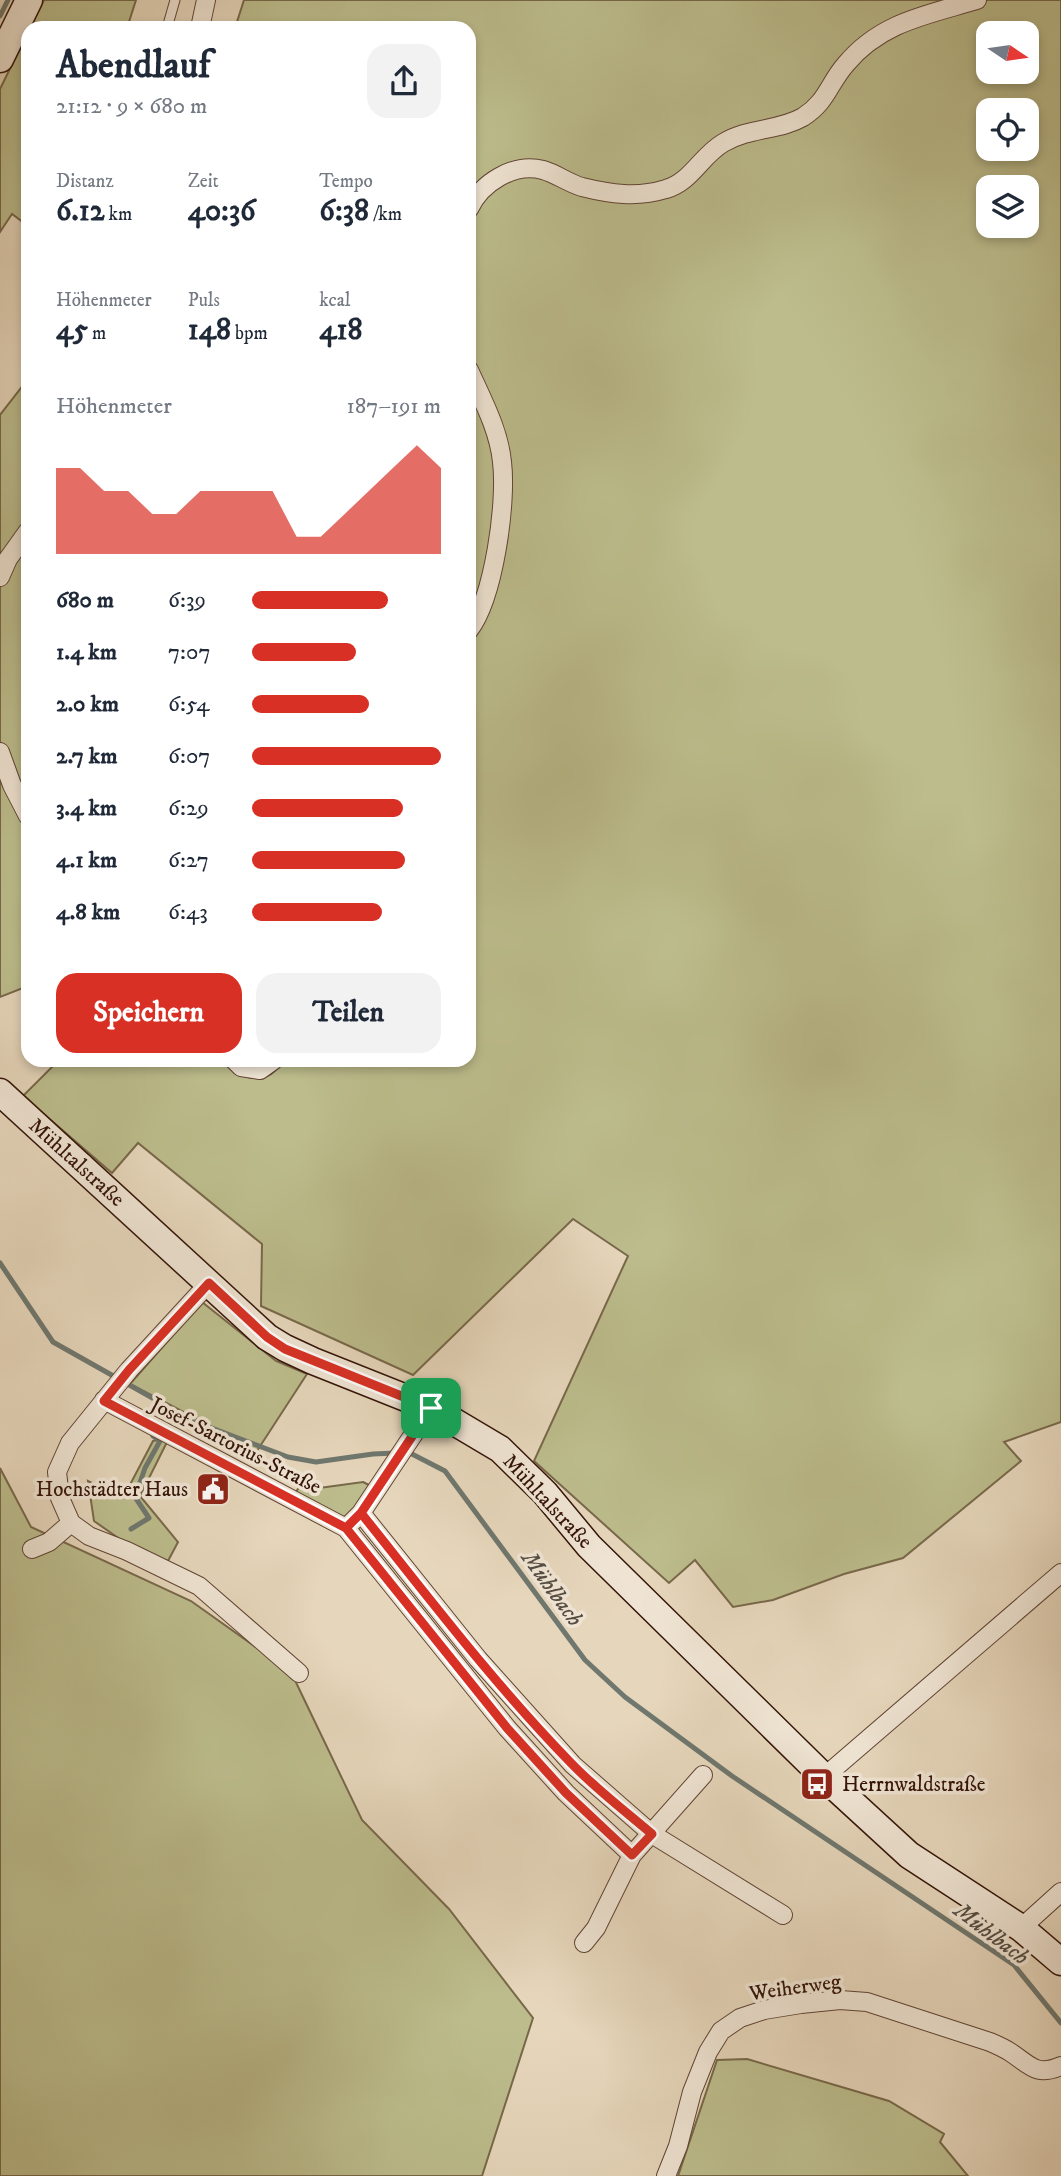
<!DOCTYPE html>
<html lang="de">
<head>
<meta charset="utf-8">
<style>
  :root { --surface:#fff; --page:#f2f2f3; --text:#1f2937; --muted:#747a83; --accent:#d93025 }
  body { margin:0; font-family:"IM FELL DW Pica",serif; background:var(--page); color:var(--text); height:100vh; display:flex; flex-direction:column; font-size:26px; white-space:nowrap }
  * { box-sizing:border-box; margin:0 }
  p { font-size:23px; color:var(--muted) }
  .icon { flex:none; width:38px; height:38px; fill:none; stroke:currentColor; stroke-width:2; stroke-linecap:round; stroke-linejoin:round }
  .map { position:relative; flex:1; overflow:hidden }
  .details { position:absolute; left:21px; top:21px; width:455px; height:1046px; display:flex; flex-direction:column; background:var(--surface); border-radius:21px; box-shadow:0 4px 10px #0003 }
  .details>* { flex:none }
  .needle { width:46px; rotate:103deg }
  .controls { position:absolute; left:976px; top:21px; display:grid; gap:14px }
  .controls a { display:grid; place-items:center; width:63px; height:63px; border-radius:14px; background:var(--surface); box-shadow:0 4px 10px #0003; font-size:35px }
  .pin { position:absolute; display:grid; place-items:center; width:60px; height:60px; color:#fff; margin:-30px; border-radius:14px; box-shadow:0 4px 10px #0006 }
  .round { display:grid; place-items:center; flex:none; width:74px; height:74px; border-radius:21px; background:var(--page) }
  .headline { display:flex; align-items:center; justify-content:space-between; height:119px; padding:0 35px }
  h1 { font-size:38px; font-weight:700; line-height:52px }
  .figures { display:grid; grid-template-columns:repeat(3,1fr); gap:10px; height:119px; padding:7px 35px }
  .figures div { display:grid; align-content:center }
  .figures b { font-size:30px; font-weight:700 }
  .figures small { font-size:19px; font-weight:400 }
  .figures p { font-size:19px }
  .chart { height:196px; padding:14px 35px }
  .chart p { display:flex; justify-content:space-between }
  .chart svg { width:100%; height:126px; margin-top:7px; fill:var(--accent); opacity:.7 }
  .button { display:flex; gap:14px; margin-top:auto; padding:14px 35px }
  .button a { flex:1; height:80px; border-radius:21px; background:var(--accent); color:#fff; font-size:28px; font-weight:700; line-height:80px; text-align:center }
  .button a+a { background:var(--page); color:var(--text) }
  ul { padding:0 35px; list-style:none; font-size:23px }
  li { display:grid; grid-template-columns:112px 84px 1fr; align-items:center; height:52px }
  li i { height:18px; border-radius:9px; background:var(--accent) }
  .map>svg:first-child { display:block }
  .green { fill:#bcbc8c; stroke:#78684a; stroke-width:2; fill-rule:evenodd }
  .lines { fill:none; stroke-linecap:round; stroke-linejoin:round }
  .stream { stroke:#6f776e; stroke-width:5 }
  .lane-casing { stroke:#604435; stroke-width:11 }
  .street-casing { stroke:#604435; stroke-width:20 }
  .secondary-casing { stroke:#341408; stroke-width:29 }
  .lane { stroke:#efe4d3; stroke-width:9 }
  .street { stroke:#efe4d3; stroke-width:18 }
  .secondary { stroke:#efe4d3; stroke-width:26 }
  .route-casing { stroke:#fff; stroke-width:14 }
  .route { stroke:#d93025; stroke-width:9 }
  .labels { text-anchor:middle; stroke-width:7; stroke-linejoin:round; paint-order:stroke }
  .street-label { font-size:21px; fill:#341408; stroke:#efe4d3 }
  .poi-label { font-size:21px; fill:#341408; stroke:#efe4d3; text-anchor:end }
  .water-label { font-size:23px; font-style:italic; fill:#564e44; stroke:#efe4d3 }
</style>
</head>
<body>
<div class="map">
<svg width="1061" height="2176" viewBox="0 0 1061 2176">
  <rect width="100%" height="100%" fill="#e6d6bb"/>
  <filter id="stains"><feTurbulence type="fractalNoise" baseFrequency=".00286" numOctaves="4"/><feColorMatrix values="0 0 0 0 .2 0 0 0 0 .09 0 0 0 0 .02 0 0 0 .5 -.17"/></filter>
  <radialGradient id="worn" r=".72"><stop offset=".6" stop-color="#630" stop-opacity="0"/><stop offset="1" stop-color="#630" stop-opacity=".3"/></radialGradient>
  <path class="green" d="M 44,0 L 136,0 L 127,28 L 30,28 Z
    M 244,0 L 1061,0 L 1061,1422 L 1004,1442 L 1021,1461 L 903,1558 L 844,1574 L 773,1600 L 733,1607 L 695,1560 L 669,1583 L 534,1461 L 628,1256 L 573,1219 L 413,1375 L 261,1306 L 262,1244 L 138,1143 L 112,1173 L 23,1096 L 58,1061 L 223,1061 C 239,1080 269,1087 282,1061 L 469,1060 L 469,28 L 235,28 ZM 989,33 L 1027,33 L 1027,72 L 989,72 ZM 989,110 L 1027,110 L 1027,149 L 989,149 ZM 989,187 L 1027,187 L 1027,226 L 989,226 Z
    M 28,32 L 28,226 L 12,214 L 0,232 L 0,89 Z
    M 28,379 L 28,986 L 0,997 L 0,415 Z
    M 202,1302 L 276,1361 L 307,1374 L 255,1454 L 203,1422 L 130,1384 Z
    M 169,1438 L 140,1496 L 178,1542 L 168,1561 L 134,1549 L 94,1521 L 88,1481 L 123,1498 L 153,1441 Z
    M 0,1468 L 31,1527 L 191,1601 L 291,1672 L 362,1820 L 449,1909 L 533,2018 L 482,2176 L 0,2176 Z
    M 363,1482 L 369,1485 L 350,1517 L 342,1521 L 294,1494 L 302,1484 L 312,1489 Z
    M 747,2059 L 889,2101 L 944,2134 L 940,2142 L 968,2176 L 678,2176 L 717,2060 Z"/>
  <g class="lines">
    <path class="stream" d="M 0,16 L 8,0
      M 0,1263 L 53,1342 L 156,1400 L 175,1414 L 288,1457 L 316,1462 L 373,1454 L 395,1453
      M 404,1453 L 410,1453 L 445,1471 L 585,1660 L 625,1697 L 732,1776 L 1014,1965 L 1061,2023
      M 131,1529 L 149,1518 L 135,1497 L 145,1468 L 160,1441 L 153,1436"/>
    <g class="lane-casing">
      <path id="lane" d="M 167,28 L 175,0"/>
    </g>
    <g class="street-casing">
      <path id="street" d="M 200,28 L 206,0
        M 469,209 C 481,183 514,162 543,170 C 557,174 568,183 582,187 C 610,194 637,198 666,189 C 691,182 701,156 723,143 C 750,127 779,131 803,117 C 827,102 829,83 846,64 C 881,22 927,15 977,0
        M 469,370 C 482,399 499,430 502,462 C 507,502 494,598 469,630
        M 0,577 L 8,559 L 28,531
        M 0,752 L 12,785 L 28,816
        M 234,1060 L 241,1067 L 260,1070 L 274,1060
        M 104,1400 L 346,1528 L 361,1513 L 431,1408
        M 361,1513 L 478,1659 L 573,1765 L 652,1834 L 783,1915
        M 71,1523 L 89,1536 L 127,1551 L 199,1586 L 299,1673
        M 346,1528 L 507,1728 L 566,1793 L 632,1855
        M 32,1549 L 49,1542 L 71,1523 L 60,1498 L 57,1472 L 70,1443 L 129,1370 L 209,1283
        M 824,1777 L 1061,1573
        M 1021,1928 L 1061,1892
        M 584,1943 L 596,1928 L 632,1855 L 703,1775
        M 666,2176 L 678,2146 L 692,2092 L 708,2052 L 721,2031 L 740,2018 L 764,2010 L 801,2004 L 840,2000 L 867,2002 L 990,2042 C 997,2045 1004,2048 1010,2052 C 1030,2065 1036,2077 1061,2066"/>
    </g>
    <g class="secondary-casing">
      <path id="secondary" d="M 0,59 L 29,0
        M 0,1092 L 267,1337 L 285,1348 L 313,1361 L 431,1408 L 500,1449 L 545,1493 L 589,1546 L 824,1777 L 909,1855 L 1021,1928 L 1061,1962"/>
    </g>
    <use href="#lane" class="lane"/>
    <use href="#street" class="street"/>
    <use href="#secondary" class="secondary"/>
  </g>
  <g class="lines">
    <g class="route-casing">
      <path id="route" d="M 431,1408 L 361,1513 L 346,1528 L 507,1728 L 566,1793 L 632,1855 L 652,1834 C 625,1811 596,1789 571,1763 C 495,1685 429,1598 361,1513 L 346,1528 L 104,1401 L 129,1370 L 209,1283 L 267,1337 L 285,1349 L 431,1408"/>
    </g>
    <use href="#route" class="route"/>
  </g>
  <defs>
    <g id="civic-square" transform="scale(1.75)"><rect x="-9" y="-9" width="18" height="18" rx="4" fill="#8f2418" stroke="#efe4d3"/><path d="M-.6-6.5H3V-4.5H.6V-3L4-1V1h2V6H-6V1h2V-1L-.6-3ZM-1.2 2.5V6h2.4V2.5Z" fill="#fff"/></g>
    <g id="bus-square" transform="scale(1.75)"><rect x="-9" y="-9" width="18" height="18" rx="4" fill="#8f2418" stroke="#efe4d3"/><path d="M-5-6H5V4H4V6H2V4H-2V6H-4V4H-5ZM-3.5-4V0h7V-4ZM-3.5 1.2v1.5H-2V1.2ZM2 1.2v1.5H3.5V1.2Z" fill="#fff"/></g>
  </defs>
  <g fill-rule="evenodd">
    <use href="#civic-square" x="213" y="1489"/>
    <use href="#bus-square" x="817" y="1784"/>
  </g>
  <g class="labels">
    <g class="street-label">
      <text transform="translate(77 1162) rotate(42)" y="7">Mühltalstraße</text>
      <text transform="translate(236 1445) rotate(27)" y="7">Josef-Sartorius-Straße</text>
      <text transform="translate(548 1501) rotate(47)" y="7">Mühltalstraße</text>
      <text transform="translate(795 1987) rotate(-8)" y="7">Weiherweg</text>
    </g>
    <g class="poi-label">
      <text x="188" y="1496">Hochstädter Haus</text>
      <text x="842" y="1791" text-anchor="start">Herrnwaldstraße</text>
    </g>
    <g class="water-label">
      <text transform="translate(553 1588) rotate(54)" y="8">Mühlbach</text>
      <text transform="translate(992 1933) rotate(37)" y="8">Mühlbach</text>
    </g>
  </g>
  <rect width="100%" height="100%" filter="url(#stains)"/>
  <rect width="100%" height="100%" fill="url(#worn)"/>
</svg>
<div class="controls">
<a><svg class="needle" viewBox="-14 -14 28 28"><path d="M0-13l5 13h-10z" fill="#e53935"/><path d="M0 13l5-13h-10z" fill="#747a83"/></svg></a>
<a><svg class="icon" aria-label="locate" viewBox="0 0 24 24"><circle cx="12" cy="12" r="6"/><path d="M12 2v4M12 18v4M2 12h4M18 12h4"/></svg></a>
<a><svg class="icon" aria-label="layers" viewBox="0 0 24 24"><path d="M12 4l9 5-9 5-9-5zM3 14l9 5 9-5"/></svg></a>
</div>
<div class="pin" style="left:431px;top:1408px;background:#1e9e55"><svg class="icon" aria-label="arrive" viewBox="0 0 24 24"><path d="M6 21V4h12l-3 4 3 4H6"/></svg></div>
<section class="details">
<div class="headline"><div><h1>Abendlauf</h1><p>21:12 · 9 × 680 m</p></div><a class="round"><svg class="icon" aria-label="share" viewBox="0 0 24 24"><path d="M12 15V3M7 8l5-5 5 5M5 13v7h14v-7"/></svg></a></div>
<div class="figures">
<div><p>Distanz</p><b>6.12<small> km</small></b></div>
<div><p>Zeit</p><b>40:36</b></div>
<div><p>Tempo</p><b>6:38<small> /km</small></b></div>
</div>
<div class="figures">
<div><p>Höhenmeter</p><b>45<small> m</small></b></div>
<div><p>Puls</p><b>148<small> bpm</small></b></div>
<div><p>kcal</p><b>418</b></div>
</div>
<div class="chart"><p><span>Höhenmeter</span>187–191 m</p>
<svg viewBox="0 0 160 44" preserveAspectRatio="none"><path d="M0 44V14L10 14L20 22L30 22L40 30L50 30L60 22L70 22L80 22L90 22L100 38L110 38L120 30L130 22L140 14L150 6L160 14V44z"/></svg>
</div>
<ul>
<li><b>680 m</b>6:39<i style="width:72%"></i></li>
<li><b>1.4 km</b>7:07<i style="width:55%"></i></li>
<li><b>2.0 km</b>6:54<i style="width:62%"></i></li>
<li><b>2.7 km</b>6:07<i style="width:100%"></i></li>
<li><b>3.4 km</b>6:29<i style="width:80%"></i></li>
<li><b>4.1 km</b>6:27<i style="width:81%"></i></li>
<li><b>4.8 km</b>6:43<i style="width:69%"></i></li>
</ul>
<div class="button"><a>Speichern</a><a>Teilen</a></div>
</section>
</div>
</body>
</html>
